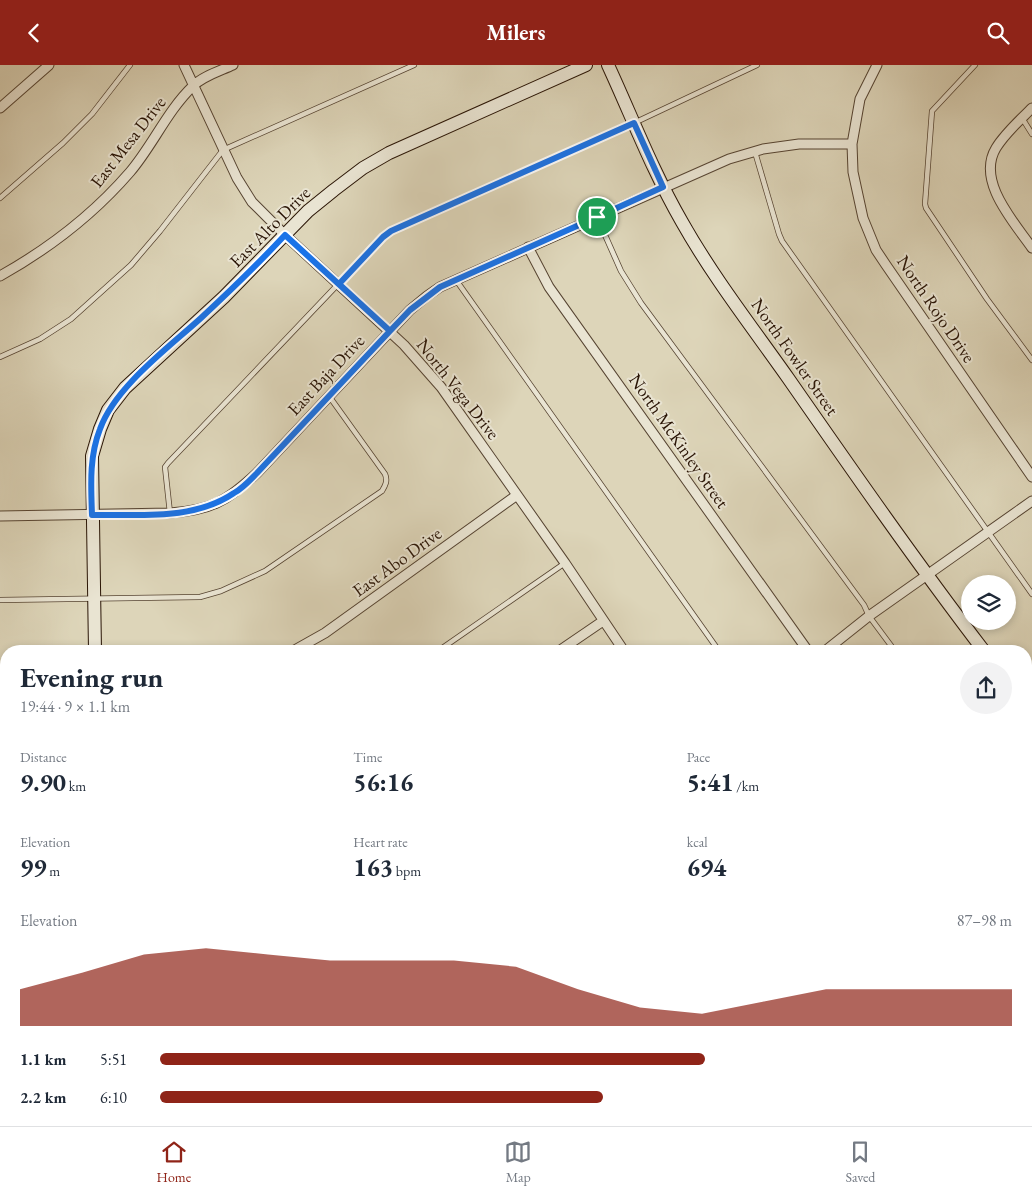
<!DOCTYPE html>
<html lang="en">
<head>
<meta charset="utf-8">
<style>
  :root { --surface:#fff; --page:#f2f2f3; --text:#1f2937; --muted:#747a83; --line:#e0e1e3; --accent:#8f2418 }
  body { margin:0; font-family:"EB Garamond",serif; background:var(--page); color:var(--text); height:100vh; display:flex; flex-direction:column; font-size:19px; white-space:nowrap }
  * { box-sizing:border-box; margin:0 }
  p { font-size:16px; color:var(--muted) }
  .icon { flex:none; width:28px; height:28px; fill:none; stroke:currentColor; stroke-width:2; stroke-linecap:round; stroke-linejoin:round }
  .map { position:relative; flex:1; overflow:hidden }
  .side { position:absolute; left:0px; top:580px; width:1032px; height:481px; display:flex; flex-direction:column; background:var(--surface); border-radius:20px 20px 0 0; box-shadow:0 2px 8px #0003 }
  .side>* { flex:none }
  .controls { position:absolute; left:961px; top:510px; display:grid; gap:10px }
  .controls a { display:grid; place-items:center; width:55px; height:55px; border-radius:50%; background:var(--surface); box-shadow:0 2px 8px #0003; font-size:25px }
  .pin { position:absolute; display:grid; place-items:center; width:42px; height:42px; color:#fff; margin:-21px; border:2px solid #fff; border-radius:50%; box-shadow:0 1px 5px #0007 }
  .round { display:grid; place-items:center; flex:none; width:52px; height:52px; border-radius:26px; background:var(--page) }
  .summary { display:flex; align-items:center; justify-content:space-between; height:85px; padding:0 20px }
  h1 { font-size:28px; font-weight:700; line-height:38px }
  .figures { display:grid; grid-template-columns:repeat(3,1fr); gap:8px; height:85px; padding:5px 20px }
  .figures div { display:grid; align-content:center }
  .figures b { font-size:25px; font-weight:700 }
  .figures small { font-size:14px; font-weight:400 }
  .figures p { font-size:14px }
  .chart { height:140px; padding:10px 20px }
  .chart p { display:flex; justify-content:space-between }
  .chart svg { width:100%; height:90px; margin-top:5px; fill:var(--accent); opacity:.7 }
  ul { padding:0 20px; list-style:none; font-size:16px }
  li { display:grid; grid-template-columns:80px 60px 1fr; align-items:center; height:38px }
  li i { height:12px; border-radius:6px; background:var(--accent) }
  header { display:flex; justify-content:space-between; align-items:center; height:65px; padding:0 20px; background:var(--accent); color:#fff; font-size:22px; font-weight:700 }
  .tabs { display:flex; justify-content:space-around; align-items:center; height:70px; border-top:1px solid var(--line); background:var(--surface); font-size:14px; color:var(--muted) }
  .tabs a { display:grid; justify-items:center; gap:2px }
  .tabs .current { color:var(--accent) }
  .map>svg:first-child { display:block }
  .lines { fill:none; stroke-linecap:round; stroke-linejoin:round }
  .lane-casing { stroke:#564432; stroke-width:6 }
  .street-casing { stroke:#564432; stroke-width:11 }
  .secondary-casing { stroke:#291405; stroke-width:14 }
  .lane { stroke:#e9e4d2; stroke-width:4.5 }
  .street { stroke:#e9e4d2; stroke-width:9 }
  .secondary { stroke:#e9e4d2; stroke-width:12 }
  .route-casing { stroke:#fff; stroke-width:10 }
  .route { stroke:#1a73e8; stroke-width:6 }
  .labels { text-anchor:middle; stroke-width:4; stroke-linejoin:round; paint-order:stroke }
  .street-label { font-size:18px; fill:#291405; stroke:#e9e4d2 }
</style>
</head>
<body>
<header><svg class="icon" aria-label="back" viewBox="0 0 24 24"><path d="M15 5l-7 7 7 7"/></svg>Milers<svg class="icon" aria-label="search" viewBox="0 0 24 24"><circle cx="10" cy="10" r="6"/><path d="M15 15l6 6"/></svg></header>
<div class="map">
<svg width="1032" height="1061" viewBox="0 0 1032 1061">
  <rect width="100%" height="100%" fill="#ddd5b9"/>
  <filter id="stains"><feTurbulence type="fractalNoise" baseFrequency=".004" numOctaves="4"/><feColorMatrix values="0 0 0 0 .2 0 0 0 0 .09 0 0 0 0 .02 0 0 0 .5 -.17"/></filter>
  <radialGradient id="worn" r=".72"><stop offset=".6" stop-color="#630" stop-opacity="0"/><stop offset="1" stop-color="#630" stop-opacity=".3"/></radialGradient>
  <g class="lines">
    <g class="lane-casing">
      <path id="lane" d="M 975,0 L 932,46 L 925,139 L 926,143 L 987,234 L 1032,295
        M 1022,53 L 1032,69
        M 755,87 L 779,169 L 782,176 L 1032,529
        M 0,133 L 63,78 L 92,49 L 130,0
        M 597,152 L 621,206 L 641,238 L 864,540 L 869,551 L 895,586
        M 456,215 L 719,586
        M 0,292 L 40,274 L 71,254 L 131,200 L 160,166 L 223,85 L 414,0
        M 170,448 L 165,402 L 168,398 L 383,172 L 391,166 L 634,58 L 757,0
        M 0,535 L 200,532 L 221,526 L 265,506 L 382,426 C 385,421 388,416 385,409 L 329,331
        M 438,586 L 565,498
        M 0,698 L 6,698
        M 1026,746 L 1032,751
        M 0,840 L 6,840
        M 0,981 L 6,981
        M 1026,1001 L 1032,999
        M 891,1061 L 905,1055"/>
    </g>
    <g class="street-casing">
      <path id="street" d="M 184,0 L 237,113 L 252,137 L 285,170 L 404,280 L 441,322 L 565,498 L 624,586
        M 877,0 L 860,34 L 852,79 L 853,107 L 863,153 L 876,185 L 886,200 L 1032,412
        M 0,43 L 49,0
        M 1032,43 C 1020,55 1005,68 996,83 C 976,116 1014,157 1032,183
        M 528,182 L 549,222 L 808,586
        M 0,211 C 50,183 92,151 130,107 C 153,80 167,46 193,21 C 203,11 220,6 233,0
        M 0,451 L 170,448 C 212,445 227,436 257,408 L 410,245 L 427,231 L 440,222 L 729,94 L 763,84 L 799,79 L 852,79
        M 293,586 L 325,568 L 517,430
        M 559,586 L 603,556
        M 825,586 L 869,551 L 1032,436
        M 0,616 L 6,615
        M 0,766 L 6,766
        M 1026,864 C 1031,878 1032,896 1026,909
        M 427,1055 L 437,1059 L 439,1061
        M 390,1061 L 407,1055"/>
    </g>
    <g class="secondary-casing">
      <path id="secondary" d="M 608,0 C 632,52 653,107 682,157 C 713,212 752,262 788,313 C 852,405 916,497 984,586
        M 95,586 L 92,391 L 100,364 L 108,345 L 125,323 L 224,232 L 308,146 L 334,125 L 363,103 L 389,88 L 586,0
        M 1026,642 L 1032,650
        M 0,1005 L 6,1005
        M 100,1055 L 101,1061
        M 707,1055 L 715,1061"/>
    </g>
    <use href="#lane" class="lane"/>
    <use href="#street" class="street"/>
    <use href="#secondary" class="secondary"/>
  </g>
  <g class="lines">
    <g class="route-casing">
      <path id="route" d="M 597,152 L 440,222 L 410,245 L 390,266 L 285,170 C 258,199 230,226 201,253 C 168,283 115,322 100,364 C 89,392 91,421 92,450 C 139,449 193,456 234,428 C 243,423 250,415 257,408 L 390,266 L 339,219 L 383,172 L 391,166 L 634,58 L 663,122 L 597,152"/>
    </g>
    <use href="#route" class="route"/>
  </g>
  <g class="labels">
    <g class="street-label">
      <text transform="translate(128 77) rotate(-52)" y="6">East Mesa Drive</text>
      <text transform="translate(270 162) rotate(-45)" y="6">East Alto Drive</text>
      <text transform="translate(936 244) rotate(56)" y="6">North Rojo Drive</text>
      <text transform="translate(795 292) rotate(55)" y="6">North Fowler Street</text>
      <text transform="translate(326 310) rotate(-47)" y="6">East Baja Drive</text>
      <text transform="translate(458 324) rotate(52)" y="6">North Vega Drive</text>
      <text transform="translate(679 376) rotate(55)" y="6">North McKinley Street</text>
      <text transform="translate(397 497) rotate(-36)" y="6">East Abo Drive</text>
    </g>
  </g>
  <rect width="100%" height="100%" filter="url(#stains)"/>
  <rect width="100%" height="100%" fill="url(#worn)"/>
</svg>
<div class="controls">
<a><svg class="icon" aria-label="layers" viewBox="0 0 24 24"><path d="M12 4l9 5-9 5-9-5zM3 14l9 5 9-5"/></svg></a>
</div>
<div class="pin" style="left:597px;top:152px;background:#1e9e55"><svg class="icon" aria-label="arrive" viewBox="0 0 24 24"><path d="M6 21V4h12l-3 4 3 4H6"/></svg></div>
<section class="side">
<div class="summary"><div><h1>Evening run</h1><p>19:44 · 9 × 1.1 km</p></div><a class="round"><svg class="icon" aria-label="share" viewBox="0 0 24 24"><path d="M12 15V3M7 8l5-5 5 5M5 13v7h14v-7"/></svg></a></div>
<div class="figures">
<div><p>Distance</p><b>9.90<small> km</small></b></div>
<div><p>Time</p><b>56:16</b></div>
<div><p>Pace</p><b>5:41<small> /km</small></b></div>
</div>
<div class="figures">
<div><p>Elevation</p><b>99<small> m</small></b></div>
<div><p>Heart rate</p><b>163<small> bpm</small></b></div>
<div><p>kcal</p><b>694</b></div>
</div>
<div class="chart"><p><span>Elevation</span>87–98 m</p>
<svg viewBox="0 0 160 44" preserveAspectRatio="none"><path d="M0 44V26L10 18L20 9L30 6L40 9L50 12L60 12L70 12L80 15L90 26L100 35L110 38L120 32L130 26L140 26L150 26L160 26V44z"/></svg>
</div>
<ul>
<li><b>1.1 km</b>5:51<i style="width:64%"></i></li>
<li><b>2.2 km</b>6:10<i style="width:52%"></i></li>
</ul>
</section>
</div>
<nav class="tabs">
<a class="current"><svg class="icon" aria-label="home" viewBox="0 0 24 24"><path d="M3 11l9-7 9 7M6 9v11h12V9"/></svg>Home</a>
<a><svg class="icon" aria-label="map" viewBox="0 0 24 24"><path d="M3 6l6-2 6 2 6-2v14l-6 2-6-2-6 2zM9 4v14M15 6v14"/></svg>Map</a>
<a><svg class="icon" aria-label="saved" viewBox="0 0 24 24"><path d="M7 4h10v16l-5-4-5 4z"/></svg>Saved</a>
</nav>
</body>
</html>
